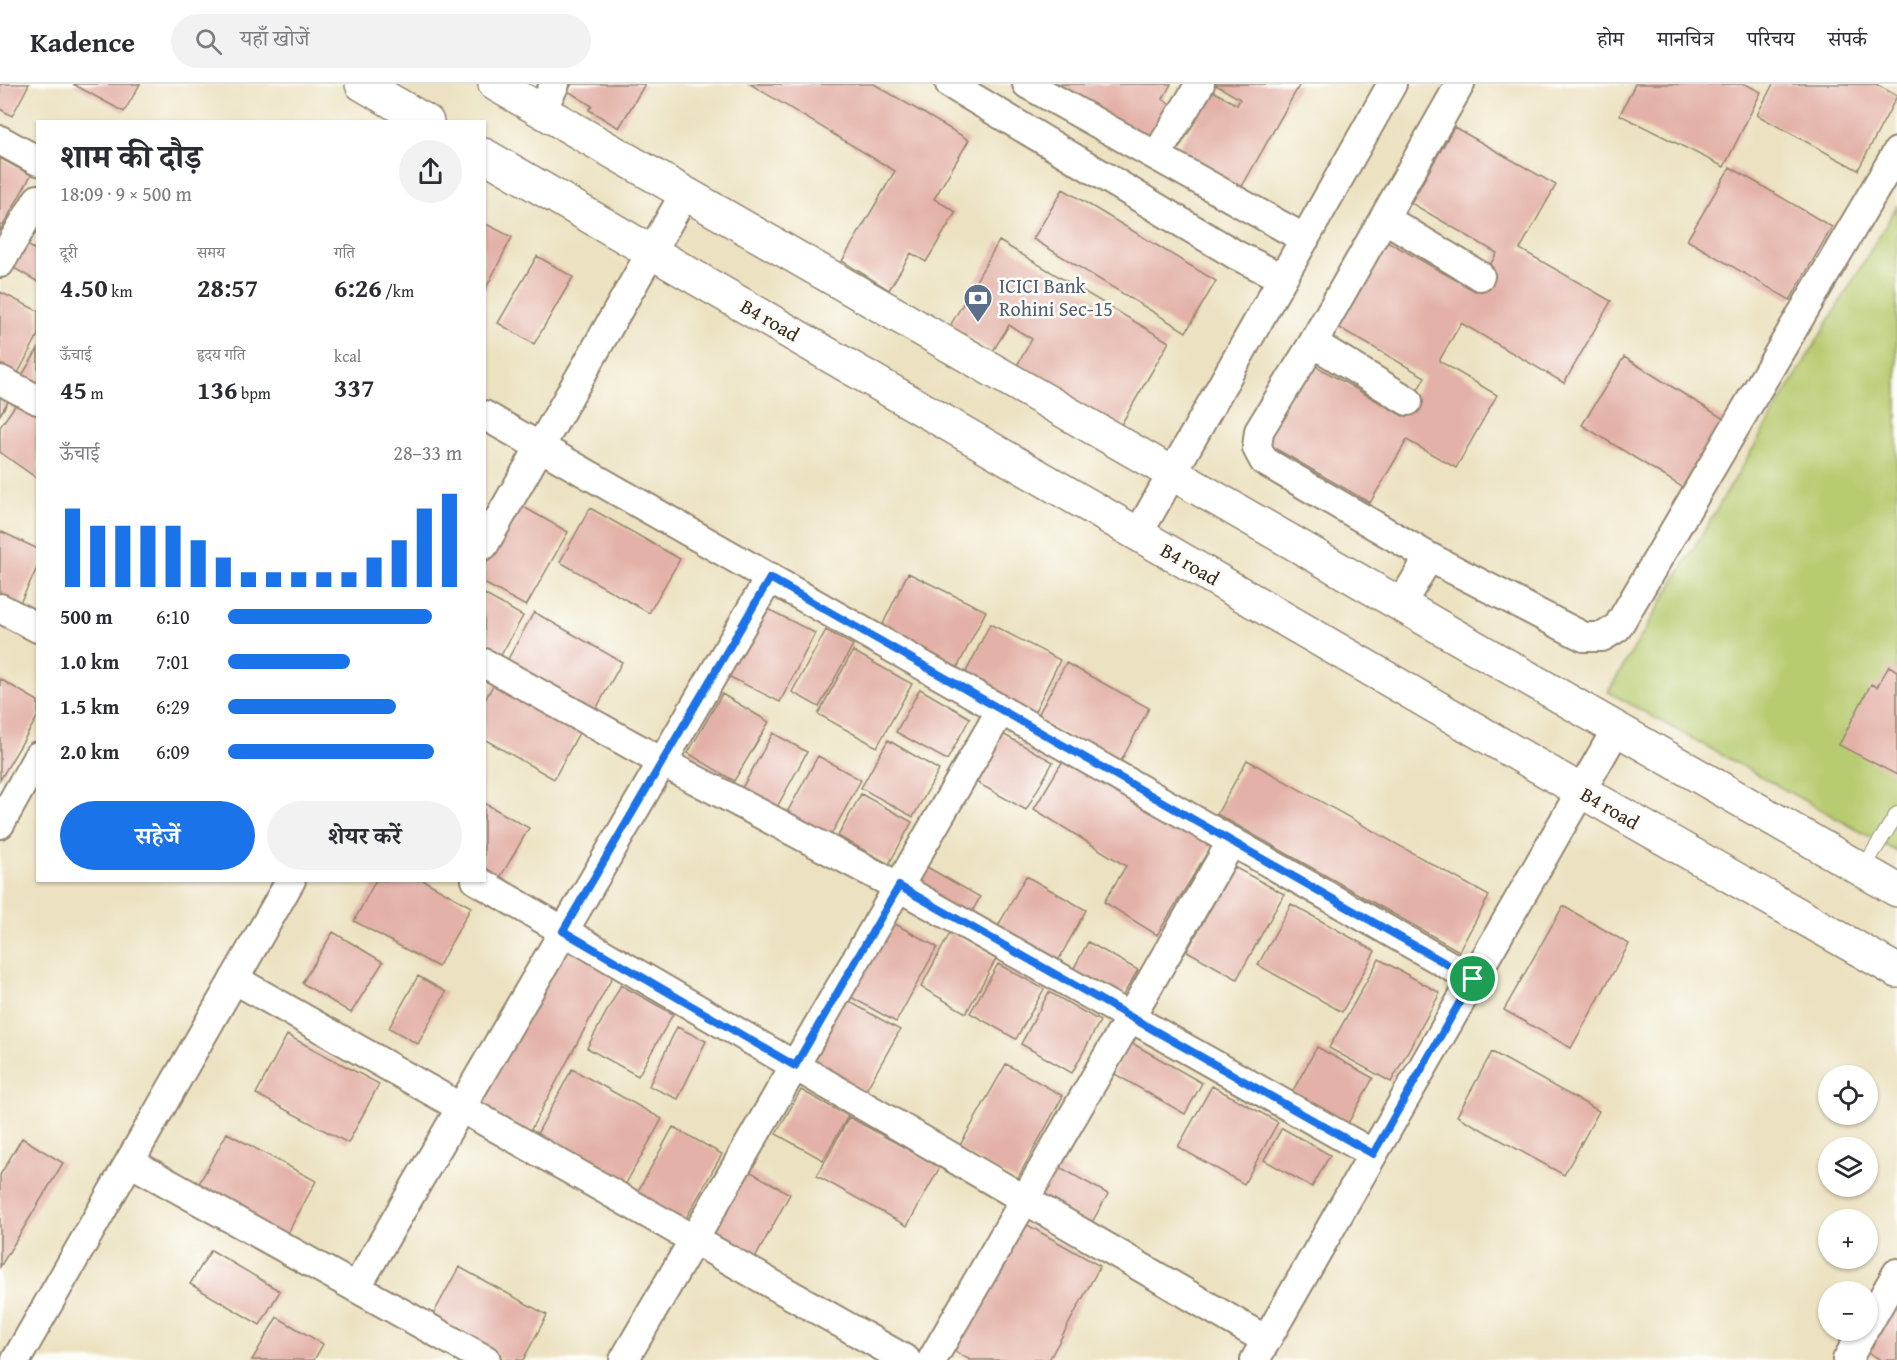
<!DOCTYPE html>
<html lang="hi">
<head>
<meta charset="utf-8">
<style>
  :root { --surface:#fff; --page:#f2f2f3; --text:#2b2b33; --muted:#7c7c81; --line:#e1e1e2; --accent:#1a73e8 }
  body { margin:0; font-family:"Gentium Book Plus","Noto Serif Devanagari",serif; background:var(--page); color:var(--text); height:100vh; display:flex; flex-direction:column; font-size:22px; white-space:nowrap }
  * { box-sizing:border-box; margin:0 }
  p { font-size:20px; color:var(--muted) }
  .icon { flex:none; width:33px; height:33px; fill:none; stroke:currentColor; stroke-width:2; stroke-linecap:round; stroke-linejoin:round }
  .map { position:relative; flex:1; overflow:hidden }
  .sheet { position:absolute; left:36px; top:36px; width:450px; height:762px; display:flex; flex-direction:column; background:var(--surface); border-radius:0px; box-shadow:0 2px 4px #0004 }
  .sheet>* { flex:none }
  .controls { position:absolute; left:1818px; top:981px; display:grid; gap:12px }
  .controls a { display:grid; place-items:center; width:60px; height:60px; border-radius:50%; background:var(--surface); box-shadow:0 2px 4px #0004; font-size:30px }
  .pin { position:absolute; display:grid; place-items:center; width:51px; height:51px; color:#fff; margin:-26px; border:3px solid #fff; border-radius:50%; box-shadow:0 2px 6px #0007 }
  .round { display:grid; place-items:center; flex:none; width:63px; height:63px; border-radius:32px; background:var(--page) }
  .summary { display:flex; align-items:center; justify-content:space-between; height:102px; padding:0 24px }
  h1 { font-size:33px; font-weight:700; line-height:45px }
  .metrics { display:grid; grid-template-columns:repeat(3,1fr); gap:9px; height:102px; padding:6px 24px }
  .metrics div { display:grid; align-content:center }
  .metrics b { font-size:26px; font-weight:700 }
  .metrics small { font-size:16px; font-weight:400 }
  .metrics p { font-size:16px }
  .chart { height:168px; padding:12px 24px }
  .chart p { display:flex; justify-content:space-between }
  .chart svg { width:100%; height:108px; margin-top:6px; stroke:var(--accent); stroke-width:6 }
  .primary-button { display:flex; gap:12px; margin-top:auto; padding:12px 24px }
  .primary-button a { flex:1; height:69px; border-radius:36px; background:var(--accent); color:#fff; font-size:24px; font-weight:700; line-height:69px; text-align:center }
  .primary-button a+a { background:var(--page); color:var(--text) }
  ul { padding:0 24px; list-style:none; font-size:20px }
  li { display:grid; grid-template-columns:96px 72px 1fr; align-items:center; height:45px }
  li i { height:15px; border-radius:8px; background:var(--accent) }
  header { display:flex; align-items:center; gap:36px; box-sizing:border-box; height:84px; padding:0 30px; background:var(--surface); border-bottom:2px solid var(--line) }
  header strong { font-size:28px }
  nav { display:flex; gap:33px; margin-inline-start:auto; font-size:21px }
  .search { width:420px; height:54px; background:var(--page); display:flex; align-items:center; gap:15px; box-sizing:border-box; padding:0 21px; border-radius:33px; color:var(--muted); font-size:22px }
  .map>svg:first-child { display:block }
  .green { fill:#b7cb6f; stroke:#797a46; stroke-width:1.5 }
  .building { fill:#e3b1a7 }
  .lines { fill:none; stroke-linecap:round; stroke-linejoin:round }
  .service-casing { stroke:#948670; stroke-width:16 }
  .minor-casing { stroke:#948670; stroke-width:32 }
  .tertiary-casing { stroke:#948670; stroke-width:36 }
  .service { stroke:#fff; stroke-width:14 }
  .minor { stroke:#fff; stroke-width:28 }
  .tertiary { stroke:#fff; stroke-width:33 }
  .route-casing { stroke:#fff; stroke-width:12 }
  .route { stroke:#1a73e8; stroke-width:8 }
  .labels { text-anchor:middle; stroke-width:5; stroke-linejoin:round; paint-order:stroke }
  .service-label { font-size:20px; fill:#4e5e75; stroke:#fdfcf7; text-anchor:start }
  .street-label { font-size:20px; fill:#3b2a1e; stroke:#fdfcf7 }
</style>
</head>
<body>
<header>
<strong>Kadence</strong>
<div class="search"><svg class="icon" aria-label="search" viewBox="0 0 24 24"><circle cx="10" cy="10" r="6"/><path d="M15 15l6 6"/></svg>यहाँ खोजें</div>
<nav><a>होम</a><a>मानचित्र</a><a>परिचय</a><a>संपर्क</a></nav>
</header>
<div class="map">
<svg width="1897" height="1276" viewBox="0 0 1897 1276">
  <rect width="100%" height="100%" fill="#fdfcf7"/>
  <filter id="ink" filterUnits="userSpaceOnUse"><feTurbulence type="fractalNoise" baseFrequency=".0167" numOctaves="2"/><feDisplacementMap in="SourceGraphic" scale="12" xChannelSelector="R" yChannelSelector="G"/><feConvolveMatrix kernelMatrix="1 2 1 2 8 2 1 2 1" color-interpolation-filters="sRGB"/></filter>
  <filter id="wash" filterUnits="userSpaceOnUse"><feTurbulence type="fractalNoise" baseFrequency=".008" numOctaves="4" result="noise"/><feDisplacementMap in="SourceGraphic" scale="24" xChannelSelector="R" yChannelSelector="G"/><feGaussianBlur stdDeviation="1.35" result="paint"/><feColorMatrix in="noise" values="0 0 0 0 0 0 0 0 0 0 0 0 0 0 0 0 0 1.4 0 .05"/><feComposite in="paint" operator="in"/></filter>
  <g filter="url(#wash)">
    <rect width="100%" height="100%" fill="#ece2c1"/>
    <path class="green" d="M 1897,122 L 1897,768 L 1608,608 Z"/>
    <g id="blocks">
      <path class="building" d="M 0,0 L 29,0 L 12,32 L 0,25 Z
        M 73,0 L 140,0 L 124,28 Z
        M 572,0 L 645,0 L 619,44 L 589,26 L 592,22 L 568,7 Z
        M 750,0 L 874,0 L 969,56 L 934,115 L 956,128 L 926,178 L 911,169 L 889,206 L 842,177 L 895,87 Z
        M 1041,0 L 1171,0 L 1163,15 L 1172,21 L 1150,60 Z
        M 1214,0 L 1300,0 L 1240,106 L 1176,69 L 1197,34 L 1191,30 L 1211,6 L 1237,21 L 1240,15 Z
        M 1635,0 L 1745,0 L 1761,8 L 1724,83 L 1620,31 Z
        M 1773,0 L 1876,0 L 1897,12 L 1858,86 L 1757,31 Z
        M 1454,43 L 1556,101 L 1520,165 L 1611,217 L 1564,299 L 1461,239 L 1439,277 L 1497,311 L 1456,384 L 1407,356 L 1370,419 L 1264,358 L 1309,278 L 1403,332 L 1425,293 L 1331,239 L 1380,153 L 1475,207 L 1497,169 L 1411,119 Z
        M 0,74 L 31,91 L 0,147 Z
        M 1730,83 L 1832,143 L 1790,216 L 1687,156 Z
        M 1063,105 L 1216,197 L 1186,248 L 1033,155 Z
        M 484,139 L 512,153 L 484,208 Z
        M 999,157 L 1169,258 L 1118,346 L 1015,285 L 1032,255 L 1009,241 L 993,267 L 950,242 Z
        M 25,160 L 38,167 L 38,198 L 12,183 Z
        M 537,172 L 573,193 L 534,260 L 498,239 Z
        M 0,208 L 38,227 L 38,251 L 17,291 L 0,282 Z
        M 38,265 L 38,310 L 18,298 Z
        M 1624,273 L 1724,335 L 1682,403 L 1582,341 Z
        M 0,302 L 13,309 L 0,331 Z
        M 21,313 L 38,324 L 38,395 L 0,368 L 0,343 Z
        M 520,421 L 568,448 L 526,522 L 484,499 L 484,484 Z
        M 590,424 L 680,475 L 649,529 L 560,478 Z
        M 0,447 L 38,465 L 38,482 L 18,523 L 0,514 Z
        M 908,489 L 986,527 L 955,588 L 878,550 Z
        M 484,510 L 523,532 L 496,580 L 484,574 Z
        M 762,522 L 815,549 L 780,618 L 726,591 Z
        M 534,528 L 622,578 L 591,634 L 503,584 Z
        M 990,540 L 1060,576 L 1031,635 L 960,600 Z
        M 826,546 L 853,561 L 819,623 L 792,608 Z
        M 853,567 L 912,600 L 877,663 L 818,630 Z
        M 1066,579 L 1149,624 L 1120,679 L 1036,635 Z
        M 1889,582 L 1897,587 L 1897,691 L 1839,661 L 1871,600 L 1877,603 Z
        M 0,595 L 38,617 L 38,632 L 0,696 Z
        M 495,598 L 580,647 L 554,695 L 484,655 L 484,618 Z
        M 920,605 L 970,634 L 947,676 L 896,648 Z
        M 722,610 L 769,638 L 734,697 L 688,669 Z
        M 773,649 L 807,668 L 777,723 L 742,704 Z
        M 1001,649 L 1053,678 L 1026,726 L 974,697 Z
        M 888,656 L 939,686 L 913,733 L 861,704 Z
        M 1067,670 L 1212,761 L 1157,851 L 1104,818 L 1126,782 L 1034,725 Z
        M 818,672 L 861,696 L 827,758 L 784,734 Z
        M 1247,676 L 1489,812 L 1459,867 L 1217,730 Z
        M 861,710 L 912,738 L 889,780 L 838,752 Z
        M 484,719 L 529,744 L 497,799 L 484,792 Z
        M 927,783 L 980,813 L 967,837 L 914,807 Z
        M 1234,783 L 1284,810 L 1237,895 L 1187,867 Z
        M 1026,792 L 1086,826 L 1054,884 L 993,851 Z
        M 376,796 L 423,796 L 471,823 L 438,883 L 354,837 Z
        M 1291,820 L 1375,867 L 1342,928 L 1258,881 Z
        M 1563,822 L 1629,860 L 1571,964 L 1504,926 Z
        M 890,837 L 937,863 L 896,938 L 849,912 Z
        M 333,848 L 383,878 L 351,929 L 302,899 Z
        M 950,849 L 996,875 L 966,929 L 921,903 Z
        M 1088,858 L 1138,886 L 1122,913 L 1073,886 Z
        M 564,863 L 614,890 L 529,1049 L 480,1022 Z
        M 1379,875 L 1440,909 L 1391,998 L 1329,964 Z
        M 998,880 L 1044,905 L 1016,955 L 970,929 Z
        M 418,892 L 446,908 L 418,960 L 389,944 Z
        M 621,901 L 673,930 L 638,992 L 587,964 Z
        M 1049,908 L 1100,937 L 1072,989 L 1021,960 Z
        M 843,914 L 900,946 L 865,1008 L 809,976 Z
        M 677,943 L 706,957 L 678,1015 L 649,1002 Z
        M 287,951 L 379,1000 L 348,1059 L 256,1010 Z
        M 1130,958 L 1202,999 L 1185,1030 L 1113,989 Z
        M 1317,963 L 1373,994 L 1346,1043 L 1290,1012 Z
        M 1492,968 L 1599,1027 L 1564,1091 L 1457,1032 Z
        M 1006,980 L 1063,1012 L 1016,1097 L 958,1065 Z
        M 572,985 L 662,1035 L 625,1101 L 536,1052 Z
        M 1212,1002 L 1278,1038 L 1244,1100 L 1178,1063 Z
        M 801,1006 L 848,1032 L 823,1076 L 776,1050 Z
        M 849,1033 L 940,1083 L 907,1142 L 817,1092 Z
        M 673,1043 L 722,1070 L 684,1138 L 636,1111 Z
        M 1282,1044 L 1330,1071 L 1312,1103 L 1264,1076 Z
        M 227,1049 L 316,1097 L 284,1156 L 195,1107 Z
        M 22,1054 L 63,1079 L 0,1183 L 0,1091 Z
        M 1056,1081 L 1108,1110 L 1091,1140 L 1039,1112 Z
        M 744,1084 L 790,1110 L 754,1176 L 708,1150 Z
        M 1024,1139 L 1100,1182 L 1049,1276 L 970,1276 L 954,1267 Z
        M 211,1166 L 280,1207 L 260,1241 L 190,1200 Z
        M 459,1183 L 547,1231 L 523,1276 L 503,1276 L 430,1236 Z
        M 1897,1200 L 1897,1276 L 1881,1276 L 1860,1264 Z
        M 277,1233 L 323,1260 L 314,1276 L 252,1276 Z"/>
    </g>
  </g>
  <g filter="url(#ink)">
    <use href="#blocks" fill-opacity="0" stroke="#948670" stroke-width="1.5"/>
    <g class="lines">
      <g class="service-casing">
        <path id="service" d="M 1862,786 L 1897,730"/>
      </g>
      <g class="minor-casing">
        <path id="minor" d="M 950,0 L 1236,171 L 1282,194
          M 1027,0 L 1305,155
          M 541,27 L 555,0
          M 0,56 L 38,77
          M 1156,72 L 1200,0
          M 1384,134 L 1480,192
          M 0,179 L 38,115
          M 1313,259 L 1408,317
          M 0,296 L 38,316
          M 484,331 L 1473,895
          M 1138,450 L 1392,0
          M 484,461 L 685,109
          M 1429,473 L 1264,377 L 1257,364 L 1259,347 L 1313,259 L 1460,0
          M 1400,522 L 1429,473 L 1584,553 L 1602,553 L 1617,544 L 1897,68
          M 0,524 L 38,544
          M 484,579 L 662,678 L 899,803 L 1373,1070
          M 0,740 L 38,672
          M 476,796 L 1266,1256
          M 234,895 L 906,1276
          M 130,1078 L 486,1276
          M 356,1204 L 770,493
          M 1868,1240 L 1897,1189
          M 16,1276 L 291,796
          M 624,1276 L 1001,626
          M 932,1276 L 1232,757
          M 1255,1276 L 1616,646
          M 1847,1276 L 1864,1246"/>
      </g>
      <g class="tertiary-casing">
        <path id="tertiary" d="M 362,0 L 427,38
          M 495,0 L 1897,806
          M 484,71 L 1581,707 L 1897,887"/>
      </g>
      <use href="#service" class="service"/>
      <use href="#minor" class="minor"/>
      <use href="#tertiary" class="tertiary"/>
    </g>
  </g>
  <g class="lines" filter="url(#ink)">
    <g class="route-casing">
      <path id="route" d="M 770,494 L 1473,895 L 1373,1070 L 899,802 L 795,982 L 563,847 Z"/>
    </g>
    <use href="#route" class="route"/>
  </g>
  <defs>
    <g id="bank-pin" transform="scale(1.5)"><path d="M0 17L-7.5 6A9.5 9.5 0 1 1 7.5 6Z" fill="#5c6f8a" stroke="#fdfcf7"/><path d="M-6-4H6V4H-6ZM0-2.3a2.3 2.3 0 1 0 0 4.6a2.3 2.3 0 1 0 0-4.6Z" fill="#fff"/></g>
  </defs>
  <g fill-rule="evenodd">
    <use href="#bank-pin" x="978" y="214"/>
  </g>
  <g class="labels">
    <g class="service-label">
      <text x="999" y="209">ICICI Bank<tspan x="999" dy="23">Rohini Sec-15</tspan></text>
    </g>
    <g class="street-label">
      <text transform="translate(770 236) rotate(30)" y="7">B4 road</text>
      <text transform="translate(1190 480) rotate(30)" y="7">B4 road</text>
      <text transform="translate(1610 724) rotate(30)" y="7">B4 road</text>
    </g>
  </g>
</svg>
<div class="controls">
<a><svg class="icon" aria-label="locate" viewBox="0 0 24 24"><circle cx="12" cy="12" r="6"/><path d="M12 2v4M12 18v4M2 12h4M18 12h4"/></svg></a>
<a><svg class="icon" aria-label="layers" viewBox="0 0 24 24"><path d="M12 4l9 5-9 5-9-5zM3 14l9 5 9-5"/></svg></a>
<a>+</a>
<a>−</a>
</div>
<div class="pin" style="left:1473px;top:895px;background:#1e9e55"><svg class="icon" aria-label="arrive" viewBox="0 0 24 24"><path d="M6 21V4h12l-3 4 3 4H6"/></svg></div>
<section class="sheet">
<div class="summary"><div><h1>शाम की दौड़</h1><p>18:09 · 9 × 500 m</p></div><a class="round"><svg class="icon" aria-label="share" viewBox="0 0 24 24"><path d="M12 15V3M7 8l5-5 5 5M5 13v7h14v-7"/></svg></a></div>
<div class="metrics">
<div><p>दूरी</p><b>4.50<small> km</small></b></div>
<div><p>समय</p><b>28:57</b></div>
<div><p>गति</p><b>6:26<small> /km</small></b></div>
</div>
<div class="metrics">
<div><p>ऊँचाई</p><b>45<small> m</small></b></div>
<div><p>हृदय गति</p><b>136<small> bpm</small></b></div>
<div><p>kcal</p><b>337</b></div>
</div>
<div class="chart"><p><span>ऊँचाई</span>28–33 m</p>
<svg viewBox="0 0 160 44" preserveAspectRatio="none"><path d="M5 44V12M15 44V19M25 44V19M35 44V19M45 44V19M55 44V25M65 44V32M75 44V38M85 44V38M95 44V38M105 44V38M115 44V38M125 44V32M135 44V25M145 44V12M155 44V6"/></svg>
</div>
<ul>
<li><b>500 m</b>6:10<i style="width:87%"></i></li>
<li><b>1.0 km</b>7:01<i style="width:52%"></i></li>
<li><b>1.5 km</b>6:29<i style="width:72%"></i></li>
<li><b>2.0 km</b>6:09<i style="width:88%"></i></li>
</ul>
<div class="primary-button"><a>सहेजें</a><a>शेयर करें</a></div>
</section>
</div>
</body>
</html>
